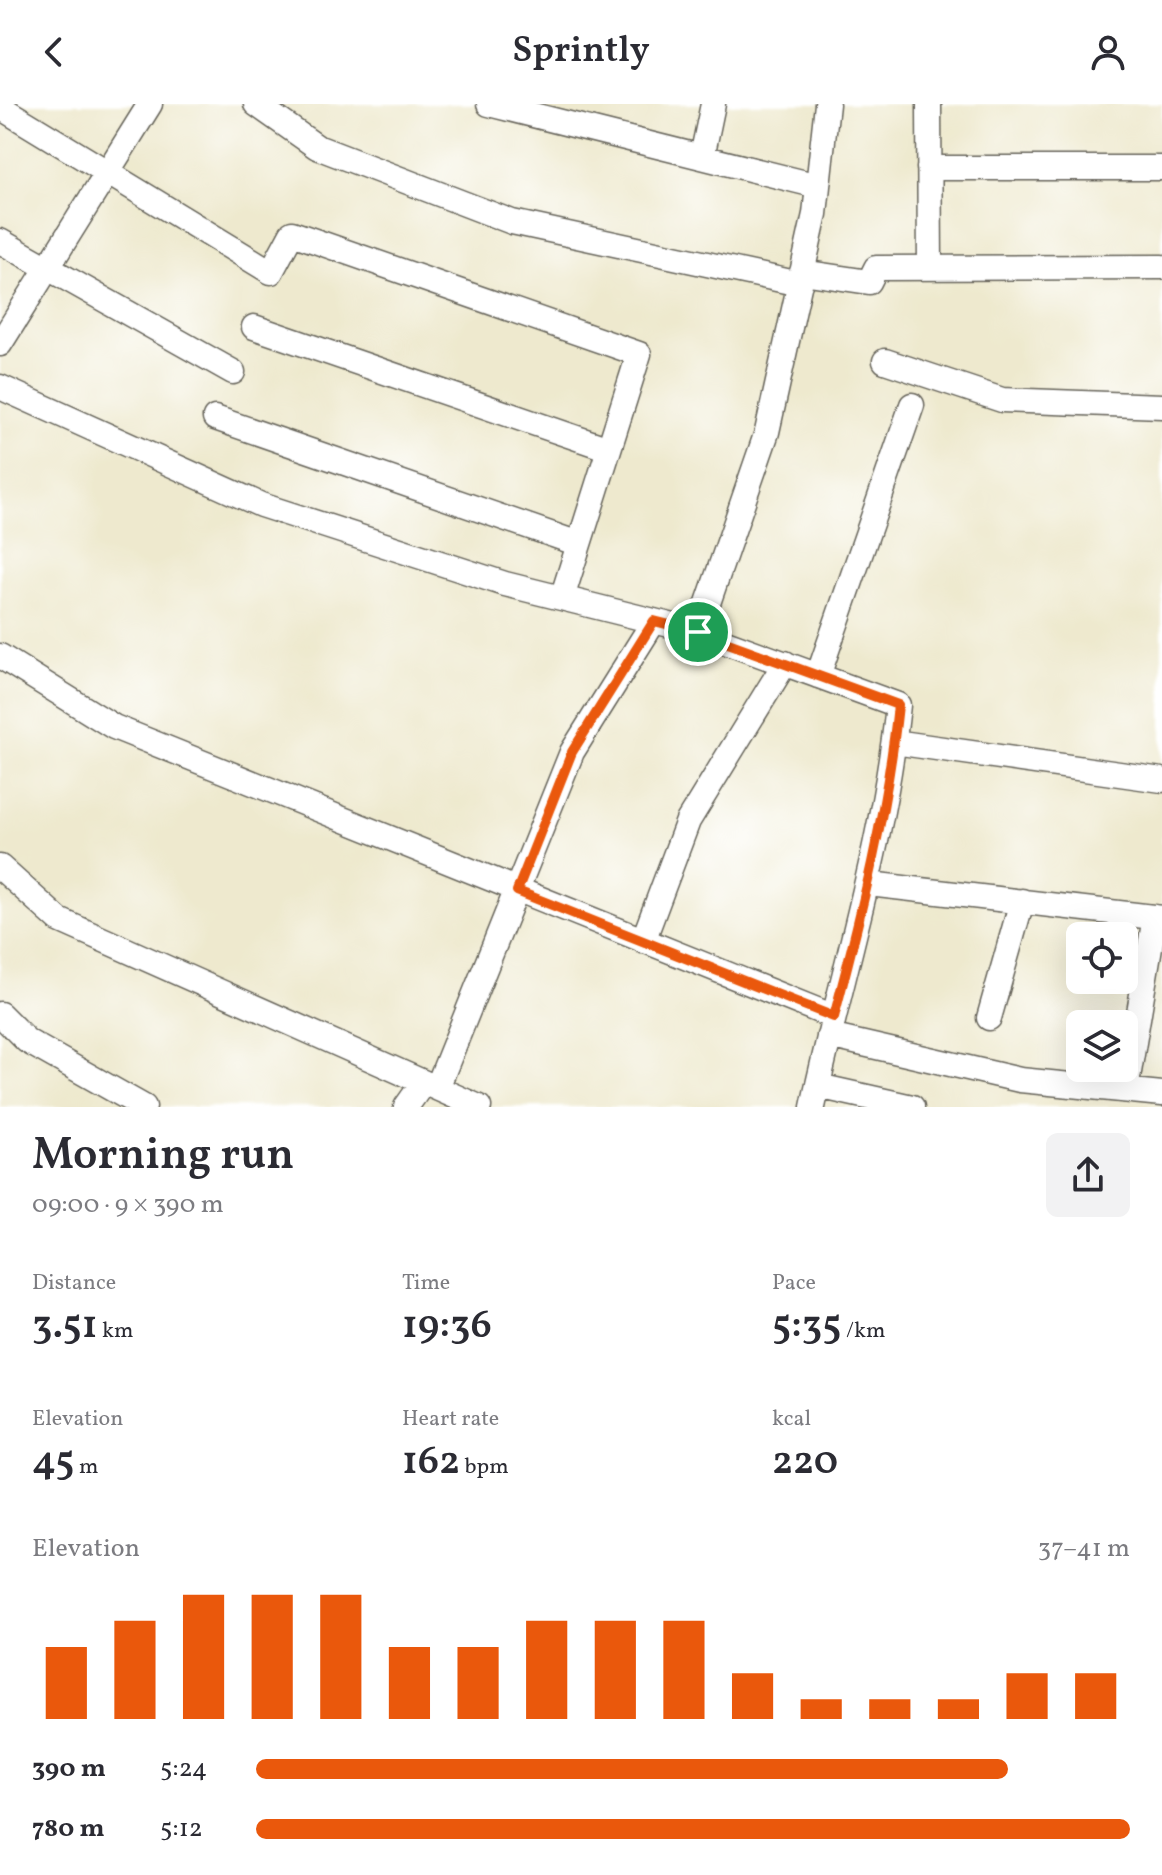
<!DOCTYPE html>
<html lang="en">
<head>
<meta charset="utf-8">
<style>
  :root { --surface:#fff; --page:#f2f2f3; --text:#2b2b33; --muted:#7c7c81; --accent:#ea580c }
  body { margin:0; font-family:Vollkorn,serif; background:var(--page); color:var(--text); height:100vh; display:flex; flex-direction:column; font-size:30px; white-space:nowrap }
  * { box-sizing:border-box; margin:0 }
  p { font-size:26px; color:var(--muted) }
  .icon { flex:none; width:44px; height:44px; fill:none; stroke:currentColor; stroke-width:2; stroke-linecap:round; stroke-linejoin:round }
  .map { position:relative; height:1003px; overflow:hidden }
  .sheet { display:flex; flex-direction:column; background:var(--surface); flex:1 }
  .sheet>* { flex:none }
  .controls { position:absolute; left:1066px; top:818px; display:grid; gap:16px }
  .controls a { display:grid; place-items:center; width:72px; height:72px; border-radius:12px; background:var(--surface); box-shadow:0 8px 32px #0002; font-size:40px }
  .pin { position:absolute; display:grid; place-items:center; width:68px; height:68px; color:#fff; margin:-34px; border:4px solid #fff; border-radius:50%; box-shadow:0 2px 8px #0007 }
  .round { display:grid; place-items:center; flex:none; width:84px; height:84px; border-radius:12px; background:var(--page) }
  .headline { display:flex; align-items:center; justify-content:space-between; height:136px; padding:0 32px }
  h1 { font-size:44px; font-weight:600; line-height:60px }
  .stats { display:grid; grid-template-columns:repeat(3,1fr); gap:12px; height:136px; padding:8px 32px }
  .stats div { display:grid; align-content:center }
  .stats b { font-size:40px; font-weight:600 }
  .stats small { font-size:22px; font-weight:400 }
  .stats p { font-size:22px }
  .chart { height:224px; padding:16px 32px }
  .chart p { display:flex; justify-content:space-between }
  .chart svg { width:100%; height:144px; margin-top:8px; stroke:var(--accent); stroke-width:6 }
  ul { padding:0 32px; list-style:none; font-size:26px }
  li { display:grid; grid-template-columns:128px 96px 1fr; align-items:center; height:60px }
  li i { height:20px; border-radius:10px; background:var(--accent) }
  header { display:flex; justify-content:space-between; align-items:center; height:104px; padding:0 32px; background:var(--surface); font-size:36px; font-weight:600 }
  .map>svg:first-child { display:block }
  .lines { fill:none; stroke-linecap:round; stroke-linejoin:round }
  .street-casing { stroke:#66645a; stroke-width:27 }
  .street { stroke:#fff; stroke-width:24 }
  .route-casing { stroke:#fff; stroke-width:16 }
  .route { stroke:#ea580c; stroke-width:10 }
</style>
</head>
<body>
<header><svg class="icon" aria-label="back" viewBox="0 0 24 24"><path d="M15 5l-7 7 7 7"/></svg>Sprintly<svg class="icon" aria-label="person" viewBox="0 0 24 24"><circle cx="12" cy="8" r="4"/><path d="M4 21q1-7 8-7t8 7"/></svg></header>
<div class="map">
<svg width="1162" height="1003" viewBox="0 0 1162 1003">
  <rect width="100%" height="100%" fill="#fff"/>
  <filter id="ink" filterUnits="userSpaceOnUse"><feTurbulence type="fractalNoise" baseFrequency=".0125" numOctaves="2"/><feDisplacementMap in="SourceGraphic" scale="16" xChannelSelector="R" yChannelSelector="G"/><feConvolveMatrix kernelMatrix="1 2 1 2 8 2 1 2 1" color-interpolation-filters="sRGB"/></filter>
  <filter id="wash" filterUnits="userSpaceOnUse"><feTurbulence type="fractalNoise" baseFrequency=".006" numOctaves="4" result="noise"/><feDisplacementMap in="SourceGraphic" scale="32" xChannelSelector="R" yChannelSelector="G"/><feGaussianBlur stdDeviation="1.8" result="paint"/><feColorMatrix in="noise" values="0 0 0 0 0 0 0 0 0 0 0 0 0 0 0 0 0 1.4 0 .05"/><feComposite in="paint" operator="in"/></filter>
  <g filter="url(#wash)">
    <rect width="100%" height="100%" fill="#eee9ce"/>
  </g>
  <g filter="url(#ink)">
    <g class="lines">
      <g class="street-casing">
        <path id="street" d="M 256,0 L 317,43 L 512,118 L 800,180
          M 489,0 L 818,82 L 815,110 L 767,328 L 698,528
          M 929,0 L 930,164
          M 0,3 L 271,168 L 292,129 L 639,250 L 562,494
          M 702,53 L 713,0
          M 929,64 L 1162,64
          M 818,82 L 827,0
          M 0,137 L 233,268
          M 802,168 L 869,178 L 876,164 L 1162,163
          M 254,223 L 609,345
          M 0,240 L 150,0
          M 885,257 L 1002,296 L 1162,302
          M 0,283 L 261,401 L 505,480 L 698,528 L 898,601 C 884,738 842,868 813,1003
          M 215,314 L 579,440
          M 0,552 L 114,623 L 834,913
          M 818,572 L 912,301
          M 894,638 L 1162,676
          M 0,763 L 59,816 L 479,1003
          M 869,780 L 1162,814
          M 643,837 L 688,717 L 785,559
          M 0,910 L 27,937 L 144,1003
          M 989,914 L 1022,797
          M 829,932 L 1020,976 L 1162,990
          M 818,982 L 912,1003
          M 437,984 L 572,648 L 654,517
          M 1126,986 L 1155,813
          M 406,1003 L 423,979"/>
      </g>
      <use href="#street" class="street"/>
    </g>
  </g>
  <g class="lines" filter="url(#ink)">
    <g class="route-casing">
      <path id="route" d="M 654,517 L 698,528 L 898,601 C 887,708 861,810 834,913 L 517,787 L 572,648 Z"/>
    </g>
    <use href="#route" class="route"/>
  </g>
</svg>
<div class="controls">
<a><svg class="icon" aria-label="locate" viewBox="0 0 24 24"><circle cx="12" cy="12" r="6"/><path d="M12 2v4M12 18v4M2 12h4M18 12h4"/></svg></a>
<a><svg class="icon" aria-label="layers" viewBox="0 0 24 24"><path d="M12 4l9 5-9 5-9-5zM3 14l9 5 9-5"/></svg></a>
</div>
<div class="pin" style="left:698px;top:528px;background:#1e9e55"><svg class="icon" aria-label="arrive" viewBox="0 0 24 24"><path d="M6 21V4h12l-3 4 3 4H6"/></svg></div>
</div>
<section class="sheet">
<div class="headline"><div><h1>Morning run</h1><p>09:00 · 9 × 390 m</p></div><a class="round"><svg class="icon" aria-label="share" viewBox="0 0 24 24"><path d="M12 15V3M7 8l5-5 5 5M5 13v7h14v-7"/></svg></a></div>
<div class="stats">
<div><p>Distance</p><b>3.51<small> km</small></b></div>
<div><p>Time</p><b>19:36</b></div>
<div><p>Pace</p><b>5:35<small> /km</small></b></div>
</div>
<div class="stats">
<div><p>Elevation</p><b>45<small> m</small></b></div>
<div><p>Heart rate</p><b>162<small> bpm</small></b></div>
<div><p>kcal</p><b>220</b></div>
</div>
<div class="chart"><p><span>Elevation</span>37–41 m</p>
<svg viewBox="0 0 160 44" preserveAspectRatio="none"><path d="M5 44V22M15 44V14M25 44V6M35 44V6M45 44V6M55 44V22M65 44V22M75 44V14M85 44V14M95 44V14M105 44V30M115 44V38M125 44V38M135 44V38M145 44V30M155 44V30"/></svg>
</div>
<ul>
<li><b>390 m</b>5:24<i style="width:86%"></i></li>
<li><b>780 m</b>5:12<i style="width:100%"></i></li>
</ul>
</section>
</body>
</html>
